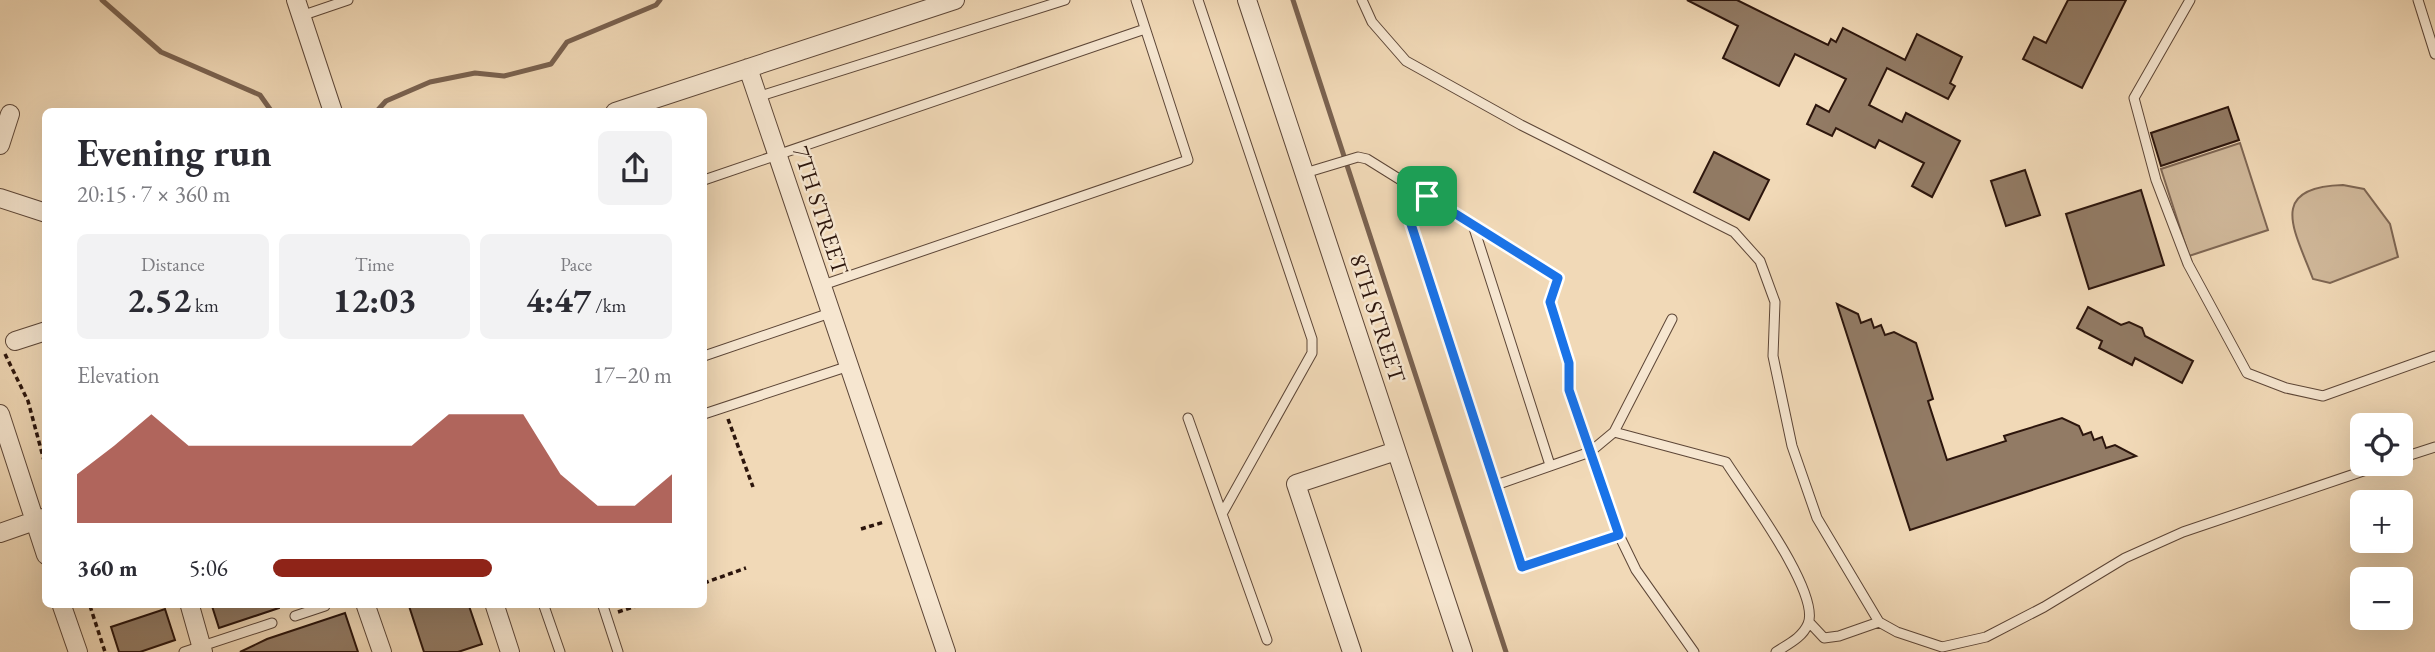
<!DOCTYPE html>
<html lang="en">
<head>
<meta charset="utf-8">
<style>
  :root { --surface:#fff; --page:#f2f2f3; --text:#2b2b33; --muted:#7c7c81; --accent:#8f2418 }
  body { margin:0; font-family:"EB Garamond",serif; background:var(--page); color:var(--text); height:100vh; display:flex; flex-direction:column; font-size:26px; white-space:nowrap }
  * { box-sizing:border-box; margin:0 }
  p { font-size:23px; color:var(--muted) }
  .icon { flex:none; width:38px; height:38px; fill:none; stroke:currentColor; stroke-width:2; stroke-linecap:round; stroke-linejoin:round }
  .map { position:relative; flex:1; overflow:hidden }
  .drawer { position:absolute; left:42px; top:108px; width:665px; height:500px; display:flex; flex-direction:column; background:var(--surface); border-radius:10px; box-shadow:0 7px 28px #0002 }
  .drawer>* { flex:none }
  .buttons { position:absolute; left:2350px; top:413px; display:grid; gap:14px }
  .buttons a { display:grid; place-items:center; width:63px; height:63px; border-radius:10px; background:var(--surface); box-shadow:0 7px 28px #0002; font-size:35px }
  .pin { position:absolute; display:grid; place-items:center; width:60px; height:60px; color:#fff; margin:-30px; border-radius:14px; box-shadow:0 4px 10px #0006 }
  .round { display:grid; place-items:center; flex:none; width:74px; height:74px; border-radius:10px; background:var(--page) }
  .headline { display:flex; align-items:center; justify-content:space-between; height:119px; padding:0 35px }
  h1 { font-size:38px; font-weight:700; line-height:52px }
  .stats { display:grid; grid-template-columns:repeat(3,1fr); gap:10px; height:119px; padding:7px 35px }
  .stats div { display:grid; align-content:center; border-radius:10px; background:var(--page); text-align:center }
  .stats b { font-size:35px; font-weight:700 }
  .stats small { font-size:19px; font-weight:400 }
  .stats p { font-size:19px }
  .chart { height:196px; padding:14px 35px }
  .chart p { display:flex; justify-content:space-between }
  .chart svg { width:100%; height:126px; margin-top:7px; fill:var(--accent); opacity:.7 }
  ul { padding:0 35px; list-style:none; font-size:23px }
  li { display:grid; grid-template-columns:112px 84px 1fr; align-items:center; height:52px }
  li i { height:18px; border-radius:9px; background:var(--accent) }
  .map>svg:first-child { display:block }
  .green { fill:#d0b89a; stroke:#7e6653; stroke-width:2 }
  .lines { fill:none; stroke-linecap:round; stroke-linejoin:round }
  .stream { stroke:#7a6250; stroke-width:5 }
  .building { fill:#927b65; stroke:#2c150c; stroke-width:2 }
  .lane-casing { stroke:#5d4637; stroke-width:11 }
  .street-casing { stroke:#5d4637; stroke-width:20 }
  .path { stroke:#2c150c; stroke-width:3.5; stroke-dasharray:5 3.5; stroke-linecap:butt }
  .lane { stroke:#f6e6d0; stroke-width:9 }
  .street { stroke:#f6e6d0; stroke-width:18 }
  .route-casing { stroke:#fff; stroke-width:14 }
  .route { stroke:#1a73e8; stroke-width:9 }
  .labels { text-anchor:middle; stroke-width:5; stroke-linejoin:round; paint-order:stroke }
  .street-label { font-size:23px; fill:#2c150c; stroke:#f6e6d0 }
</style>
</head>
<body>
<div class="map">
<svg width="2435" height="652" viewBox="0 0 2435 652">
  <rect width="100%" height="100%" fill="#f1d9b7"/>
  <filter id="stains"><feTurbulence type="fractalNoise" baseFrequency=".00286" numOctaves="4"/><feColorMatrix values="0 0 0 0 .2 0 0 0 0 .09 0 0 0 0 .02 0 0 0 .5 -.17"/></filter>
  <radialGradient id="worn" r=".72"><stop offset=".6" stop-color="#630" stop-opacity="0"/><stop offset="1" stop-color="#630" stop-opacity=".3"/></radialGradient>
  <path class="green" d="M 2240,143 L 2268,230 L 2189,256 L 2161,169 Z
    M 2343,185 L 2364,189 L 2390,224 L 2398,257 L 2330,283 L 2313,279 C 2295,231 2266,187 2343,185 Z"/>
  <g class="lines">
    <path class="stream" d="M 102,0 L 161,52 L 260,95 L 272,112
      M 1293,0 L 1506,652
      M 376,112 L 386,101 L 430,82 L 475,73 L 504,76 L 551,64 L 567,42 L 656,5 L 660,0"/>
  </g>
  <path class="building" d="M 1687,0 L 1737,0 L 1828,45 L 1831,39 L 1836,42 L 1843,28 L 1905,60 L 1917,34 L 1962,57 L 1950,83 L 1955,86 L 1948,99 L 1887,68 L 1869,105 L 1902,122 L 1906,113 L 1960,141 L 1932,197 L 1912,186 L 1924,163 L 1879,140 L 1875,148 L 1836,128 L 1832,136 L 1807,124 L 1816,105 L 1829,112 L 1846,79 L 1795,54 L 1779,86 L 1723,58 L 1738,26 Z
    M 2068,0 L 2126,0 L 2082,88 L 2023,59 L 2034,37 L 2046,43 Z
    M 2228,107 L 2239,140 L 2161,166 L 2151,133 Z
    M 1714,152 L 1769,180 L 1749,220 L 1694,192 Z
    M 2025,170 L 2040,215 L 2006,226 L 1991,181 Z
    M 2141,190 L 2164,265 L 2089,289 L 2066,214 Z
    M 1837,304 L 1858,314 L 1861,323 L 1871,319 L 1874,328 L 1881,325 L 1885,335 L 1894,332 L 1916,343 L 1933,399 L 1928,401 L 1947,460 L 2006,441 L 2004,436 L 2062,418 L 2079,426 L 2083,435 L 2091,432 L 2094,440 L 2102,437 L 2106,448 L 2115,445 L 2136,456 L 1910,530 Z
    M 2088,307 L 2121,325 L 2129,322 L 2142,328 L 2145,336 L 2193,361 L 2182,383 L 2135,358 L 2132,365 L 2099,348 L 2102,341 L 2077,328 Z
    M 212,606 L 279,606 L 279,608 L 219,628 Z
    M 409,606 L 469,606 L 482,644 L 458,652 L 424,652 Z
    M 165,609 L 175,640 L 140,652 L 119,652 L 111,627 Z
    M 345,613 L 358,652 L 240,652 L 267,639 Z"/>
  <g class="lines">
    <g class="lane-casing">
      <path id="lane" d="M 1198,0 L 1312,339 L 1312,353 L 1222,514 L 1267,640
        M 1362,0 L 1372,22 L 1406,61 L 1521,125 L 1734,232 L 1760,261 L 1775,302 L 1773,356 L 1792,446 L 1817,518 L 1879,622 L 1897,632 L 1942,647 L 1986,637 L 2044,607 L 2125,558 L 2183,532 L 2384,464
        M 2190,0 L 2134,98 L 2156,180 L 2188,264 L 2247,373 L 2286,388 L 2323,396 L 2435,356
        M 2418,0 L 2435,54
        M 301,16 L 348,0
        M 757,97 L 1065,0
        M 1305,173 L 1358,157 L 1367,159 L 1558,278 L 1550,302 L 1569,363 L 1569,390 L 1619,535 L 1636,570 L 1694,652
        M 704,180 L 1145,29
        M 1427,196 L 1410,221 L 1522,567 L 1619,535
        M 1473,225 L 1550,465
        M 820,286 L 1188,160 L 1136,0
        M 704,356 L 830,313
        M 704,414 L 849,366
        M 1188,418 L 1222,514
        M 1614,432 L 1726,462 C 1745,492 1821,593 1808,624 C 1802,638 1788,644 1776,652
        M 2401,458 L 2435,447
        M 1496,485 L 1590,452 L 1614,432 L 1672,319
        M 544,606 L 560,652
        M 603,606 L 618,652
        M 295,616 L 325,606
        M 1809,622 L 1824,638 L 1839,636 L 1879,622
        M 184,652 L 272,623"/>
    </g>
    <g class="street-casing">
      <path id="street" d="M 296,0 L 333,112
        M 1247,0 L 1463,652
        M 748,68 L 946,652
        M 615,112 L 955,0
        M 0,145 L 10,114
        M 0,198 L 46,213
        M 15,341 L 46,331
        M 0,414 L 46,555
        M 0,533 L 43,518
        M 62,606 L 78,652
        M 190,606 L 203,652
        M 366,606 L 382,652
        M 495,606 L 510,652
        M 1352,652 L 1296,484 L 1396,451"/>
    </g>
    <path class="path" d="M 5,354 L 28,401 L 46,468
      M 728,419 L 753,487
      M 861,529 L 884,522
      M 704,583 L 746,568
      M 90,606 L 105,652
      M 618,612 L 636,606"/>
    <use href="#lane" class="lane"/>
    <use href="#street" class="street"/>
  </g>
  <g class="lines">
    <g class="route-casing">
      <path id="route" d="M 1427,196 L 1558,278 L 1550,302 L 1569,363 L 1569,390 L 1619,535 L 1522,567 L 1410,221 Z"/>
    </g>
    <use href="#route" class="route"/>
  </g>
  <g class="labels">
    <g class="street-label">
      <text transform="translate(821 210) rotate(72)" y="8">7TH STREET</text>
      <text transform="translate(1378 318) rotate(72)" y="8">8TH STREET</text>
    </g>
  </g>
  <rect width="100%" height="100%" filter="url(#stains)"/>
  <rect width="100%" height="100%" fill="url(#worn)"/>
</svg>
<div class="buttons">
<a><svg class="icon" aria-label="locate" viewBox="0 0 24 24"><circle cx="12" cy="12" r="6"/><path d="M12 2v4M12 18v4M2 12h4M18 12h4"/></svg></a>
<a>+</a>
<a>−</a>
</div>
<div class="pin" style="left:1427px;top:196px;background:#1e9e55"><svg class="icon" aria-label="arrive" viewBox="0 0 24 24"><path d="M6 21V4h12l-3 4 3 4H6"/></svg></div>
<section class="drawer">
<div class="headline"><div><h1>Evening run</h1><p>20:15 · 7 × 360 m</p></div><a class="round"><svg class="icon" aria-label="share" viewBox="0 0 24 24"><path d="M12 15V3M7 8l5-5 5 5M5 13v7h14v-7"/></svg></a></div>
<div class="stats">
<div><p>Distance</p><b>2.52<small> km</small></b></div>
<div><p>Time</p><b>12:03</b></div>
<div><p>Pace</p><b>4:47<small> /km</small></b></div>
</div>
<div class="chart"><p><span>Elevation</span>17–20 m</p>
<svg viewBox="0 0 160 44" preserveAspectRatio="none"><path d="M0 44V27L10 17L20 6L30 17L40 17L50 17L60 17L70 17L80 17L90 17L100 6L110 6L120 6L130 27L140 38L150 38L160 27V44z"/></svg>
</div>
<ul>
<li><b>360 m</b>5:06<i style="width:55%"></i></li>
</ul>
</section>
</div>
</body>
</html>
